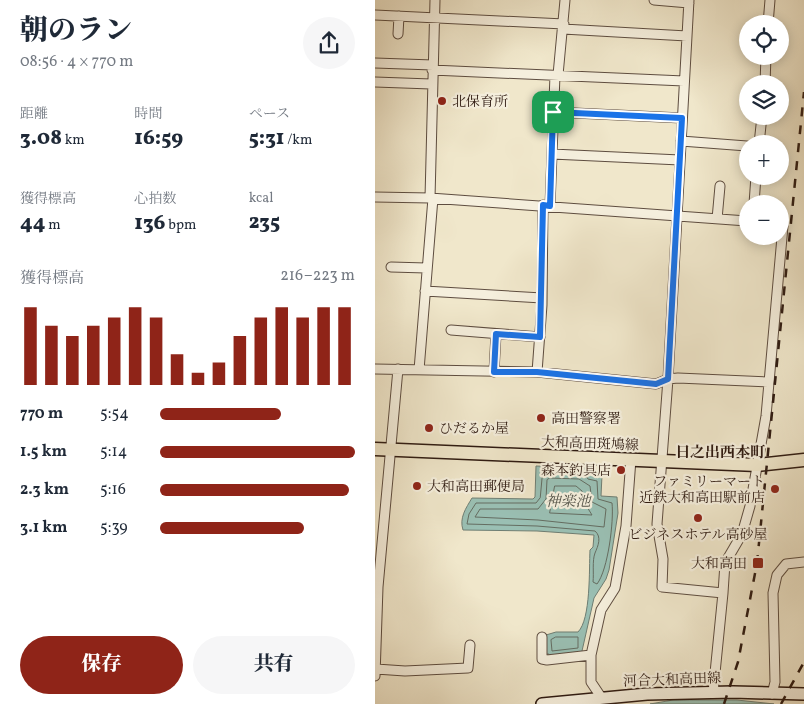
<!DOCTYPE html>
<html lang="ja">
<head>
<meta charset="utf-8">
<style>
  :root { --surface:#fff; --page:#f6f6f7; --text:#1f2937; --muted:#747a83; --accent:#8f2418 }
  body { margin:0; font-family:Vollkorn,"Noto Serif JP",serif; background:var(--page); color:var(--text); height:100vh; display:flex; flex-direction:column; font-size:19px; white-space:nowrap }
  * { box-sizing:border-box; margin:0 }
  p { font-size:16px; color:var(--muted) }
  .icon { flex:none; width:28px; height:28px; fill:none; stroke:currentColor; stroke-width:2; stroke-linecap:round; stroke-linejoin:round }
  .map { position:relative; flex:1; overflow:hidden }
  .details { display:flex; flex-direction:column; background:var(--surface); width:375px }
  .details>* { flex:none }
  .buttons { position:absolute; left:364px; top:15px; display:grid; gap:10px }
  .buttons a { display:grid; place-items:center; width:50px; height:50px; border-radius:50%; background:var(--surface); box-shadow:0 2px 12px #0003; font-size:25px }
  .pin { position:absolute; display:grid; place-items:center; width:42px; height:42px; color:#fff; margin:-21px; border-radius:10px; box-shadow:0 2px 8px #0006 }
  .round { display:grid; place-items:center; flex:none; width:52px; height:52px; border-radius:26px; background:var(--page) }
  .head { display:flex; align-items:center; justify-content:space-between; height:85px; padding:0 20px }
  h1 { font-size:28px; font-weight:800; line-height:38px }
  .stats { display:grid; grid-template-columns:repeat(3,1fr); gap:8px; height:85px; padding:5px 20px }
  .stats div { display:grid; align-content:center }
  .stats b { font-size:21px; font-weight:800 }
  .stats small { font-size:14px; font-weight:400 }
  .stats p { font-size:14px }
  .chart { height:140px; padding:10px 20px }
  .chart p { display:flex; justify-content:space-between }
  .chart svg { width:100%; height:90px; margin-top:5px; stroke:var(--accent); stroke-width:6 }
  .action { display:flex; gap:10px; margin-top:auto; padding:10px 20px }
  .action a { flex:1; height:58px; border-radius:30px; background:var(--accent); color:#fff; font-size:20px; font-weight:800; line-height:58px; text-align:center }
  .action a+a { background:var(--page); color:var(--text) }
  ul { padding:0 20px; list-style:none; font-size:16px }
  li { display:grid; grid-template-columns:80px 60px 1fr; align-items:center; height:38px }
  li i { height:12px; border-radius:6px; background:var(--accent) }
  main { display:flex; flex:1; min-height:0 }
  .map>svg:first-child { display:block }
  .water { fill:#9ac0b4; stroke:#6f7e73 }
  .lines { fill:none; stroke-linecap:round; stroke-linejoin:round }
  .shore { stroke:#646d62; stroke-width:1 }
  .street-casing { stroke:#5e4d40; stroke-width:11 }
  .secondary-casing { stroke:#2e1a11; stroke-width:14 }
  .primary-casing { stroke:#2e1a11; stroke-width:15 }
  .street { stroke:#f5efdd; stroke-width:9 }
  .secondary { stroke:#f5efdd; stroke-width:11 }
  .primary { stroke:#f0e7cb; stroke-width:12 }
  .rail { stroke:#2e1a11; stroke-width:2.5; stroke-dasharray:9 9; stroke-linecap:butt }
  .route-casing { stroke:#fff; stroke-width:10 }
  .route { stroke:#1a73e8; stroke-width:6 }
  .poi-dot { fill:#8f2418; stroke:#f5efdd; stroke-width:2 }
  .labels { text-anchor:middle; stroke-width:4.5; stroke-linejoin:round; paint-order:stroke }
  .poi-label { font-size:14px; fill:#2e1a11; stroke:#f5efdd; text-anchor:start }
  .street-label { font-size:14px; fill:#2e1a11; stroke:#f5efdd }
  .neighbourhood-label { font-size:15px; font-weight:bold; fill:#2e1a11; stroke:#f5efdd }
  .water-label { font-size:15px; font-style:italic; fill:#54544a; stroke:#f5efdd }
</style>
</head>
<body>
<main>
<section class="details">
<div class="head"><div><h1>朝のラン</h1><p>08:56 · 4 × 770 m</p></div><a class="round"><svg class="icon" aria-label="share" viewBox="0 0 24 24"><path d="M12 15V3M7 8l5-5 5 5M5 13v7h14v-7"/></svg></a></div>
<div class="stats">
<div><p>距離</p><b>3.08<small> km</small></b></div>
<div><p>時間</p><b>16:59</b></div>
<div><p>ペース</p><b>5:31<small> /km</small></b></div>
</div>
<div class="stats">
<div><p>獲得標高</p><b>44<small> m</small></b></div>
<div><p>心拍数</p><b>136<small> bpm</small></b></div>
<div><p>kcal</p><b>235</b></div>
</div>
<div class="chart"><p><span>獲得標高</span>216–223 m</p>
<svg viewBox="0 0 160 44" preserveAspectRatio="none"><path d="M5 44V6M15 44V15M25 44V20M35 44V15M45 44V11M55 44V6M65 44V11M75 44V29M85 44V38M95 44V33M105 44V20M115 44V11M125 44V6M135 44V11M145 44V6M155 44V6"/></svg>
</div>
<ul>
<li><b>770 m</b>5:54<i style="width:62%"></i></li>
<li><b>1.5 km</b>5:14<i style="width:100%"></i></li>
<li><b>2.3 km</b>5:16<i style="width:97%"></i></li>
<li><b>3.1 km</b>5:39<i style="width:74%"></i></li>
</ul>
<div class="action"><a>保存</a><a>共有</a></div>
</section>
<div class="map">
<svg width="429" height="704" viewBox="0 0 429 704">
  <rect width="100%" height="100%" fill="#f0e7cb"/>
  <filter id="stains"><feTurbulence type="fractalNoise" baseFrequency=".004" numOctaves="4"/><feColorMatrix values="0 0 0 0 .2 0 0 0 0 .09 0 0 0 0 .02 0 0 0 .5 -.17"/></filter>
  <radialGradient id="worn" r=".72"><stop offset=".6" stop-color="#630" stop-opacity="0"/><stop offset="1" stop-color="#630" stop-opacity=".3"/></radialGradient>
  <path class="water" d="M 161,466 L 216,468 L 216,475 L 227,475 L 226,496 L 242,497 L 243,513 L 234,570 L 231,579 L 219,598 L 207,651 L 205,654 L 174,657 L 174,654 L 170,654 L 171,635 L 181,632 L 203,632 C 216,619 214,569 215,550 L 218,547 L 219,535 L 162,531 L 88,530 C 84,518 91,508 97,498 L 158,499 L 160,497 Z
    M 298,700 L 362,700 L 399,704 L 275,704 Z"/>
  <g class="lines">
    <path class="shore" d="M 168,472 L 209,473 L 213,479 L 222,481 L 223,499 L 237,503 C 239,521 233,570 222,584 L 218,582 C 219,573 217,561 220,553 C 223,546 227,537 220,531 L 162,526 L 92,524 L 94,514 L 101,503 L 161,503 L 165,498 Z
      M 175,478 L 204,479 L 215,486 L 217,502 L 231,509 L 229,527 L 163,520 L 100,517 L 105,509 L 163,509 L 171,499 L 172,480 Z
      M 180,486 L 201,486 L 207,491 L 209,502 L 217,515 L 175,513 Z
      M 181,637 L 203,637 L 203,648 L 177,651 L 176,640 Z"/>
    <g class="street-casing">
      <path id="street" d="M 279,0 L 314,3
        M 314,0 L 293,379 L 282,524 L 288,559 L 287,587 L 348,593 L 350,563 L 367,534 L 375,506 L 391,416 L 408,226 L 405,226
        M 0,15 L 189,24
        M 393,24 L 395,0
        M 188,29 L 312,36
        M 23,34 L 24,16
        M 0,63 L 58,65
        M 57,70 L 309,81
        M 183,75 L 190,0
        M 0,82 L 56,84
        M 390,84 L 391,56
        M 178,112 L 307,118
        M 306,141 L 372,146
        M 384,144 L 387,116
        M 177,154 L 305,160
        M 0,197 L 55,198 L 372,221
        M 55,198 L 60,0
        M 379,204 L 381,176
        M 175,206 L 180,75
        M 342,219 L 345,186
        M 16,267 L 51,268
        M 50,291 L 167,298
        M 76,330 L 165,337
        M 0,369 L 162,372 L 281,384 L 293,379 L 303,378 L 393,382
        M 44,370 L 58,198
        M 119,372 L 121,334
        M 162,372 L 167,305 L 168,205
        M 167,637 L 167,659 L 172,660 L 216,655 L 226,610 L 240,588 L 251,526 L 256,459
        M 216,655 L 216,682 L 226,697
        M 1,669 L 30,671 L 93,668 L 95,645
        M 0,676 L 3,587 L 23,369
        M 338,693 L 348,593
        M 397,694 L 400,682 L 398,593 L 402,575 L 411,564 L 429,562"/>
    </g>
    <g class="secondary-casing">
      <path id="secondary" d="M 167,704 L 272,694 L 358,692 L 429,694"/>
    </g>
    <g class="primary-casing">
      <path id="primary" d="M 0,449 L 382,465 L 429,460"/>
    </g>
    <use href="#street" class="street"/>
    <use href="#secondary" class="secondary"/>
    <use href="#primary" class="primary"/>
    <path class="rail" d="M 349,704 L 363,662 L 382,563 L 429,92
      M 406,704 L 429,662"/>
  </g>
  <g class="lines">
    <g class="route-casing">
      <path id="route" d="M 178,112 L 307,118 L 293,379 L 281,384 L 162,372 L 119,372 L 121,334 L 165,337 L 168,205 L 175,206 Z"/>
    </g>
    <use href="#route" class="route"/>
  </g>
  <g class="poi-dot">
    <circle cx="67" cy="101" r="5"/>
    <circle cx="166" cy="418" r="5"/>
    <circle cx="54" cy="428" r="5"/>
    <circle cx="246" cy="470" r="5"/>
    <circle cx="42" cy="486" r="5"/>
    <circle cx="400" cy="489" r="5"/>
    <circle cx="323" cy="518" r="5"/>
    <rect x="377" y="557" width="12" height="12" rx="2.5"/>
  </g>
  <g class="labels">
    <g class="poi-label">
      <text x="77" y="106">北保育所</text>
      <text x="176" y="423">高田警察署</text>
      <text x="64" y="433">ひだるか屋</text>
      <text x="236" y="475" text-anchor="end">森本釣具店</text>
      <text x="390" y="486" text-anchor="end">ファミリーマート<tspan x="390" dy="16">近鉄大和高田駅前店</tspan></text>
      <text x="52" y="491">大和高田郵便局</text>
      <text x="323" y="539" text-anchor="middle">ビジネスホテル高砂屋</text>
      <text x="372" y="568" text-anchor="end">大和高田</text>
    </g>
    <g class="street-label">
      <text transform="translate(215 443) rotate(2)" y="5">大和高田斑鳩線</text>
      <text transform="translate(297 679) rotate(-2)" y="5">河合大和高田線</text>
    </g>
    <g class="neighbourhood-label">
      <text x="345" y="457">日之出西本町</text>
    </g>
    <g class="water-label">
      <text x="193" y="506">神楽池</text>
    </g>
  </g>
  <rect width="100%" height="100%" filter="url(#stains)"/>
  <rect width="100%" height="100%" fill="url(#worn)"/>
</svg>
<div class="buttons">
<a><svg class="icon" aria-label="locate" viewBox="0 0 24 24"><circle cx="12" cy="12" r="6"/><path d="M12 2v4M12 18v4M2 12h4M18 12h4"/></svg></a>
<a><svg class="icon" aria-label="layers" viewBox="0 0 24 24"><path d="M12 4l9 5-9 5-9-5zM3 14l9 5 9-5"/></svg></a>
<a>+</a>
<a>−</a>
</div>
<div class="pin" style="left:178px;top:112px;background:#1e9e55"><svg class="icon" aria-label="arrive" viewBox="0 0 24 24"><path d="M6 21V4h12l-3 4 3 4H6"/></svg></div>
</div>
</main>
</body>
</html>
